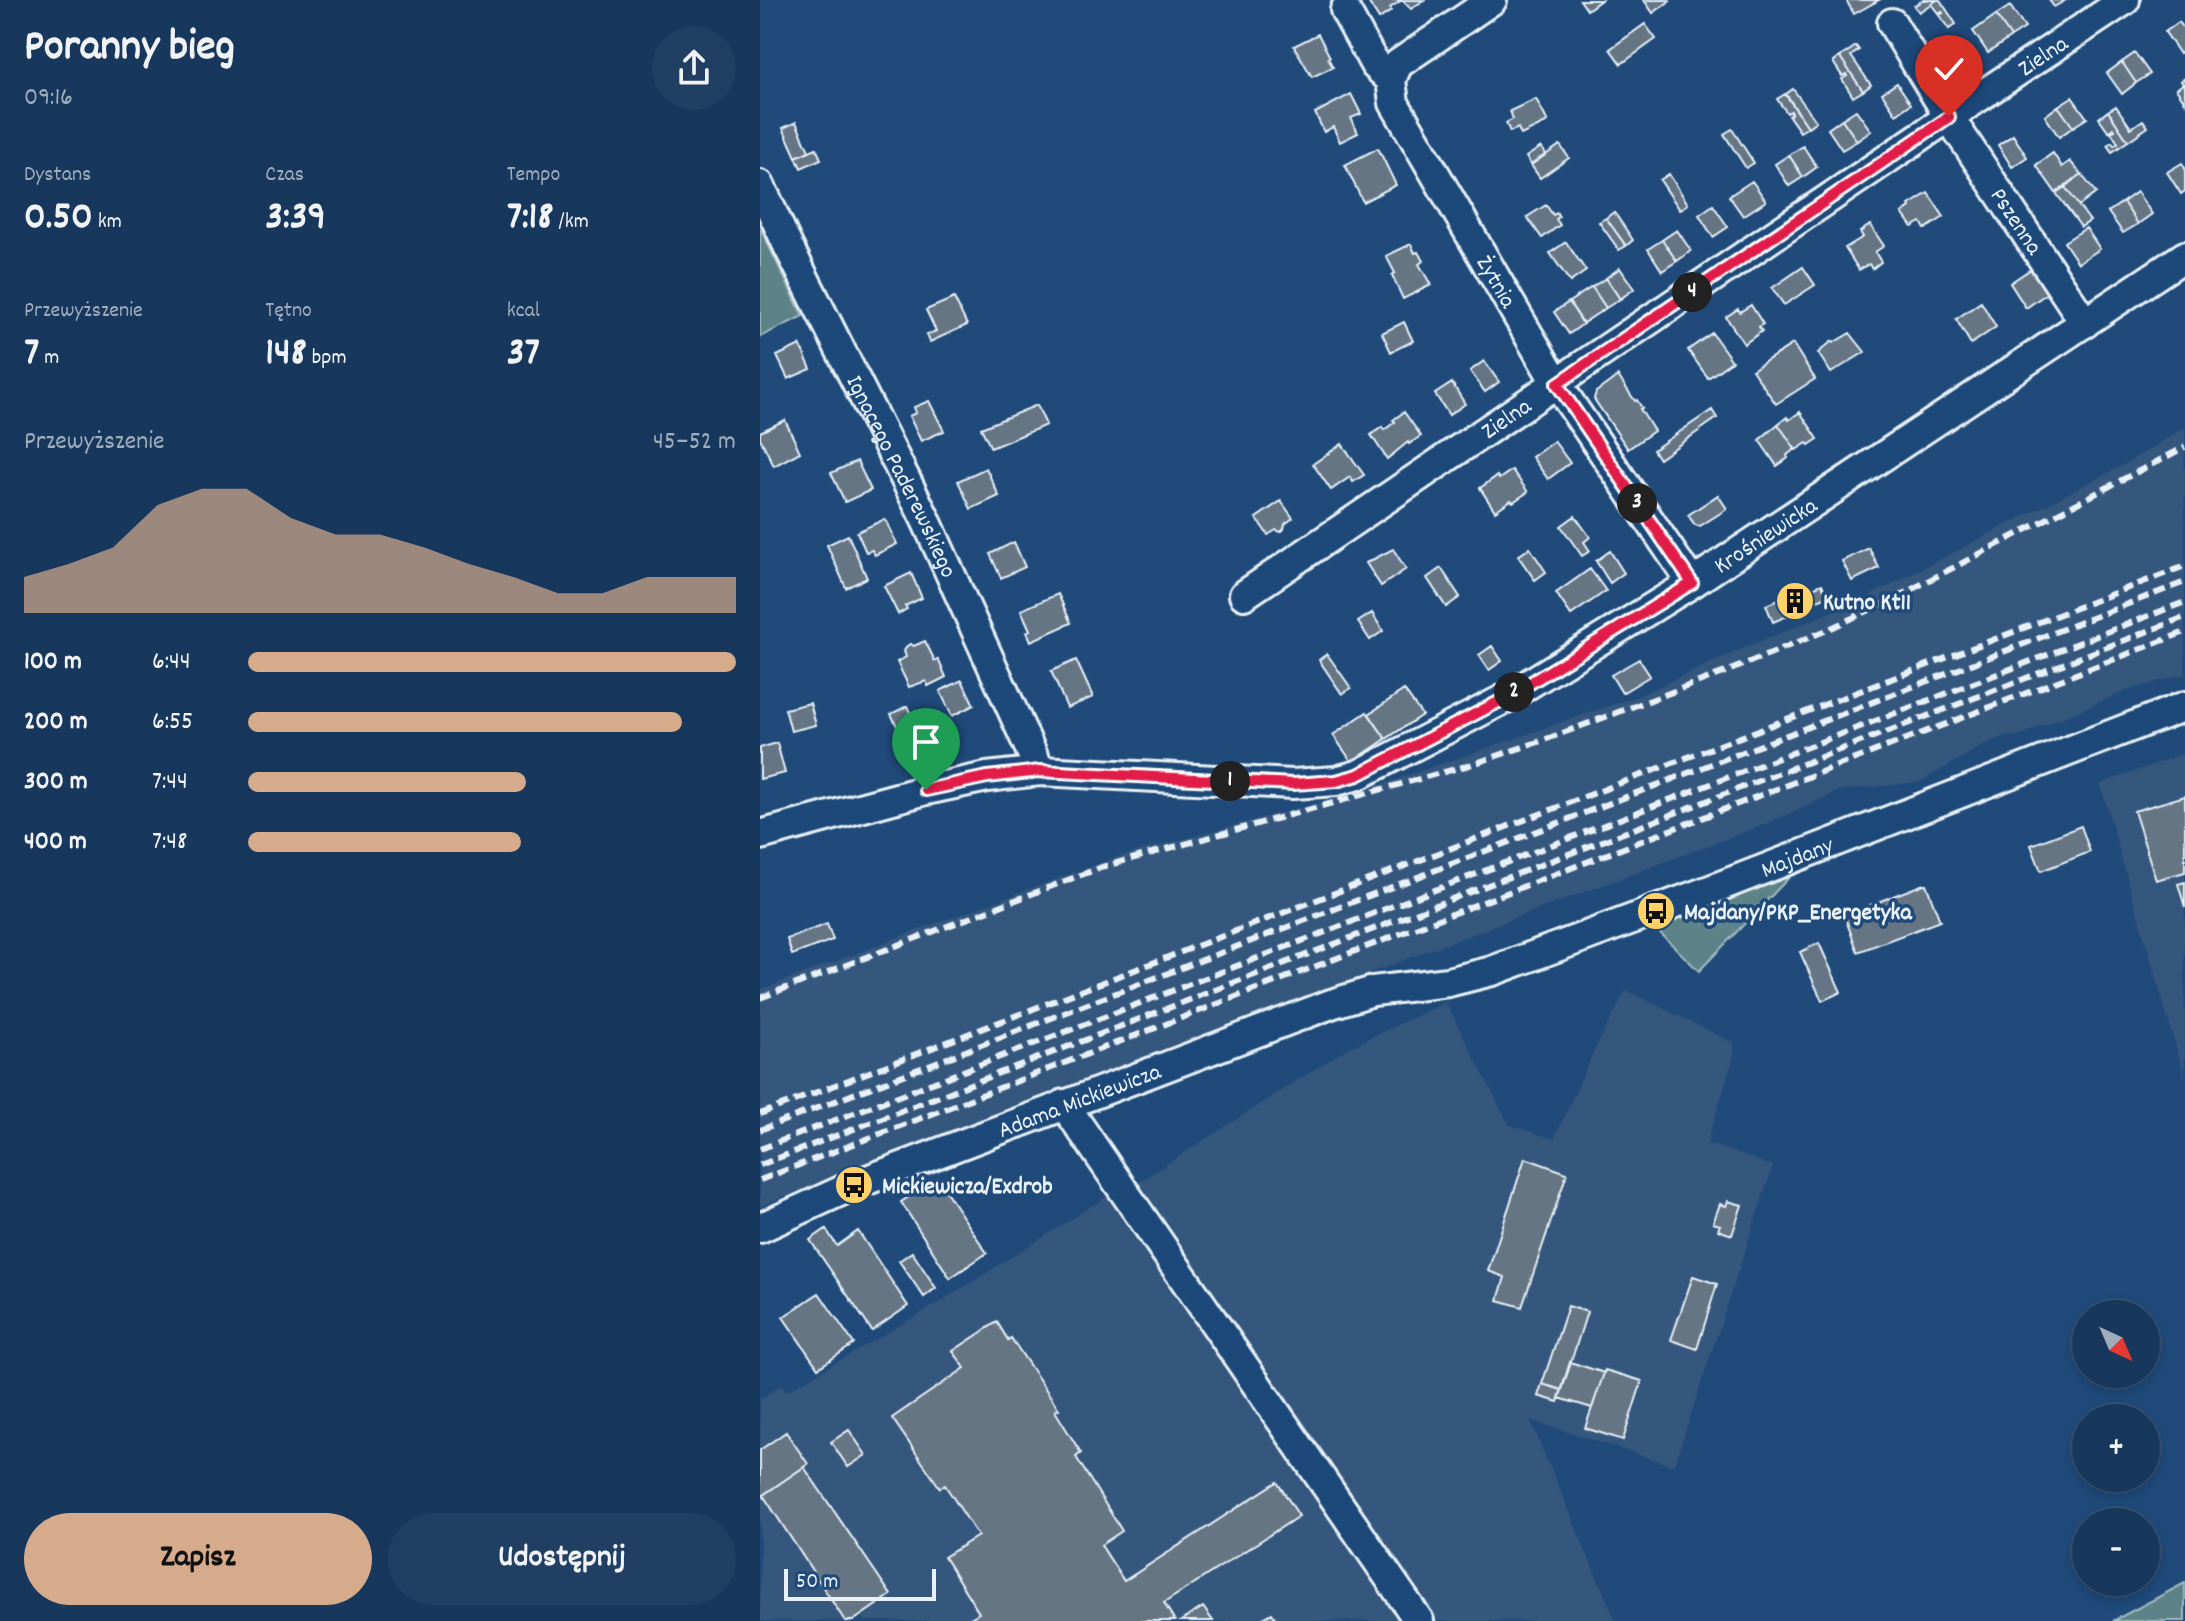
<!DOCTYPE html>
<html lang="pl">
<head>
<meta charset="utf-8">
<style>
  :root { --surface:#17385c; --page:#203f62; --text:#f1f3f6; --muted:#9eacbb; --line:#365272; --accent:#d6ab8b }
  body { margin:0; font-family:Dekko,sans-serif; background:var(--page); color:var(--text); height:100vh; display:flex; flex-direction:column; font-size:30px; white-space:nowrap }
  * { box-sizing:border-box; margin:0 }
  p { font-size:26px; color:var(--muted) }
  .icon { flex:none; width:44px; height:44px; fill:none; stroke:currentColor; stroke-width:2; stroke-linecap:round; stroke-linejoin:round }
  .map { position:relative; flex:1; overflow:hidden }
  .panel { display:flex; flex-direction:column; background:var(--surface); width:760px }
  .panel>* { flex:none }
  .needle { width:52px; rotate:136deg }
  .fabs { position:absolute; left:1312px; top:1300px; display:grid; gap:16px }
  .fabs a { display:grid; place-items:center; width:88px; height:88px; border-radius:50%; background:var(--surface); box-shadow:0 4px 12px #0003,0 0 0 2px var(--line); font-size:40px }
  .scale { position:absolute; left:24px; bottom:20px; width:152px; box-sizing:border-box; padding-left:8px; border:4px solid #e8f1f8; border-top:0; font-size:22px; line-height:28px; white-space:nowrap; color:#e8f1f8; -webkit-text-stroke:6px #1f4a7a; paint-order:stroke }
  .pin { position:absolute; display:grid; place-items:center; width:68px; height:68px; color:#fff; margin:-82px -34px; border-radius:50% 50% 50% 0; rotate:-45deg; box-shadow:0 0 8px #0007 }
  .pin .icon { rotate:45deg }
  .km { position:absolute; width:40px; height:40px; margin:-20px; border-radius:50%; background:#222; color:#fff; font-size:22px; line-height:40px; text-align:center }
  .round { display:grid; place-items:center; flex:none; width:84px; height:84px; border-radius:42px; background:var(--page) }
  .summary { display:flex; align-items:center; justify-content:space-between; height:136px; padding:0 24px }
  h1 { font-size:44px; font-weight:700; line-height:60px }
  .figures { display:grid; grid-template-columns:repeat(3,1fr); gap:12px; height:136px; padding:8px 24px }
  .figures div { display:grid; align-content:center }
  .figures b { font-size:40px; font-weight:700 }
  .figures small { font-size:22px; font-weight:400 }
  .figures p { font-size:22px }
  .chart { height:224px; padding:16px 24px }
  .chart p { display:flex; justify-content:space-between }
  .chart svg { width:100%; height:144px; margin-top:8px; fill:var(--accent); opacity:.7 }
  .action { display:flex; gap:16px; margin-top:auto; padding:16px 24px }
  .action a { flex:1; height:92px; border-radius:48px; background:var(--accent); color:#111; font-size:32px; font-weight:700; line-height:92px; text-align:center }
  .action a+a { background:var(--page); color:var(--text) }
  ul { padding:0 24px; list-style:none; font-size:26px }
  li { display:grid; grid-template-columns:128px 96px 1fr; align-items:center; height:60px }
  li i { height:20px; border-radius:10px; background:var(--accent) }
  main { display:flex; flex:1; min-height:0 }
  .map>svg:first-child { display:block }
  .built { fill:#34577d }
  .green { fill:#5d8287; stroke:#a2bac0; stroke-width:2 }
  .building { fill:#657484; stroke:#e8f1f8; stroke-width:2 }
  .lines { fill:none; stroke-linecap:round; stroke-linejoin:round }
  .minor-casing { stroke:#e8f1f8; stroke-width:34 }
  .minor { stroke:#1f4a7a; stroke-width:28 }
  .rail { stroke:#e8f1f8; stroke-width:6; stroke-dasharray:12 6; stroke-linecap:butt }
  .route-casing { stroke:#fff; stroke-width:16 }
  .route { stroke:#e11d48; stroke-width:10 }
  .labels { text-anchor:middle; stroke-width:7; stroke-linejoin:round; paint-order:stroke }
  .street-label { font-size:24px; fill:#e8f1f8; stroke:#1f4a7a }
  .poi-label { font-size:24px; font-weight:bold; fill:#e8f1f8; stroke:#1f4a7a; text-anchor:start }
</style>
</head>
<body>
<main>
<section class="panel">
<div class="summary"><div><h1>Poranny bieg</h1><p>09:16</p></div><a class="round"><svg class="icon" aria-label="share" viewBox="0 0 24 24"><path d="M12 15V3M7 8l5-5 5 5M5 13v7h14v-7"/></svg></a></div>
<div class="figures">
<div><p>Dystans</p><b>0.50<small> km</small></b></div>
<div><p>Czas</p><b>3:39</b></div>
<div><p>Tempo</p><b>7:18<small> /km</small></b></div>
</div>
<div class="figures">
<div><p>Przewyższenie</p><b>7<small> m</small></b></div>
<div><p>Tętno</p><b>148<small> bpm</small></b></div>
<div><p>kcal</p><b>37</b></div>
</div>
<div class="chart"><p><span>Przewyższenie</span>45–52 m</p>
<svg viewBox="0 0 160 44" preserveAspectRatio="none"><path d="M0 44V33L10 29L20 24L30 11L40 6L50 6L60 15L70 20L80 20L90 24L100 29L110 33L120 38L130 38L140 33L150 33L160 33V44z"/></svg>
</div>
<ul>
<li><b>100 m</b>6:44<i style="width:100%"></i></li>
<li><b>200 m</b>6:55<i style="width:89%"></i></li>
<li><b>300 m</b>7:44<i style="width:57%"></i></li>
<li><b>400 m</b>7:48<i style="width:56%"></i></li>
</ul>
<div class="action"><a>Zapisz</a><a>Udostępnij</a></div>
</section>
<div class="map">
<svg width="1425" height="1621" viewBox="0 0 1425 1621">
  <rect width="100%" height="100%" fill="#1f4a7a"/>
  <filter id="ink" filterUnits="userSpaceOnUse"><feTurbulence type="fractalNoise" baseFrequency=".0125" numOctaves="2"/><feDisplacementMap in="SourceGraphic" scale="16" xChannelSelector="R" yChannelSelector="G"/><feConvolveMatrix kernelMatrix="1 2 1 2 8 2 1 2 1" color-interpolation-filters="sRGB"/></filter>
  <g filter="url(#ink)">
    <path class="built" d="M 1425,427 L 1425,674 L 1366,691 L 1256,737 L 1245,736 L 1226,744 L 1160,782 L 1079,791 L 1006,824 L 689,943 L 0,1206 L 0,990 L 152,932 L 357,857 L 602,791 L 878,696 L 988,646 L 1105,598 L 1369,462 Z
      M 1425,753 L 1425,1079 L 1340,784 Z
      M 866,990 L 974,1043 L 974,1056 L 947,1143 L 1013,1166 L 914,1466 L 770,1420 L 856,1621 L 105,1621 L 101,1616 L 94,1621 L 0,1621 L 0,1399 L 21,1385 L 27,1391 L 182,1301 L 349,1195 L 371,1187 L 586,1049 L 686,1002 L 749,1124 L 794,1139 L 835,1049 Z"/>
    <path class="green" d="M 0,228 L 43,316 L 0,337 Z
      M 1041,865 L 939,971 L 894,927 L 895,922 Z
      M 1425,1583 L 1425,1621 L 1353,1621 Z"/>
    <path class="building" d="M 607,0 L 664,0 L 651,9 L 642,0 L 630,8 L 631,11 L 619,19 Z
      M 820,0 L 841,0 L 827,10 Z
      M 884,0 L 909,0 L 910,1 L 893,13 Z
      M 1086,0 L 1119,0 L 1094,14 Z
      M 1163,0 L 1177,0 L 1159,12 L 1154,6 Z
      M 1177,0 L 1180,0 L 1196,24 L 1189,29 L 1179,15 L 1183,13 L 1182,11 L 1178,13 L 1171,4 Z
      M 1289,0 L 1306,0 L 1294,7 Z
      M 1250,6 L 1265,28 L 1251,37 L 1236,15 Z
      M 1236,15 L 1251,37 L 1228,53 L 1213,31 Z
      M 1419,22 L 1425,30 L 1425,50 L 1420,54 L 1405,32 Z
      M 885,24 L 896,39 L 861,64 L 850,49 Z
      M 558,34 L 570,57 L 568,58 L 573,67 L 552,77 L 534,46 Z
      M 1192,45 L 1206,66 L 1192,76 L 1177,55 Z
      M 1096,46 L 1099,50 L 1091,56 L 1111,85 L 1103,91 L 1080,57 Z
      M 1375,53 L 1390,74 L 1376,83 L 1362,62 Z
      M 1080,57 L 1103,91 L 1093,97 L 1082,79 L 1087,76 L 1086,74 L 1082,76 L 1073,62 Z
      M 1362,62 L 1376,83 L 1362,94 L 1347,73 Z
      M 1425,78 L 1425,102 L 1416,89 L 1423,84 L 1421,81 Z
      M 1137,83 L 1151,104 L 1136,114 L 1122,93 Z
      M 1033,89 L 1056,121 L 1048,127 L 1026,94 Z
      M 591,94 L 601,114 L 591,118 L 598,133 L 580,142 L 573,127 L 564,132 L 555,113 Z
      M 1025,94 L 1048,127 L 1040,132 L 1029,116 L 1032,113 L 1031,111 L 1027,113 L 1017,99 Z
      M 1312,97 L 1327,118 L 1313,127 L 1298,106 Z
      M 776,99 L 788,122 L 761,135 L 758,128 L 750,132 L 746,123 L 753,119 L 750,111 Z
      M 1298,106 L 1313,127 L 1299,137 L 1285,116 Z
      M 1356,106 L 1371,128 L 1383,120 L 1388,127 L 1368,141 L 1348,111 Z
      M 1096,110 L 1111,131 L 1097,141 L 1082,119 Z
      M 1348,111 L 1368,141 L 1352,152 L 1347,145 L 1352,142 L 1354,145 L 1358,143 L 1351,132 L 1355,130 L 1353,128 L 1349,132 L 1339,118 Z
      M 1082,119 L 1097,141 L 1082,150 L 1068,129 Z
      M 36,122 L 49,151 L 36,157 L 23,128 Z
      M 972,129 L 994,163 L 986,168 L 964,134 Z
      M 1253,135 L 1267,157 L 1252,167 L 1238,145 Z
      M 800,145 L 809,158 L 780,178 L 771,165 Z
      M 1043,146 L 1057,167 L 1043,177 L 1029,155 Z
      M 781,147 L 786,154 L 771,165 L 766,157 Z
      M 56,148 L 61,159 L 41,168 L 36,157 Z
      M 618,148 L 636,185 L 603,202 L 585,165 Z
      M 1293,153 L 1302,167 L 1310,161 L 1321,174 L 1296,193 L 1276,165 Z
      M 1029,155 L 1043,177 L 1029,186 L 1015,164 Z
      M 1422,163 L 1425,168 L 1425,191 L 1421,194 L 1407,172 Z
      M 909,174 L 928,204 L 920,210 L 900,180 Z
      M 1321,174 L 1336,193 L 1319,206 L 1305,187 Z
      M 992,181 L 1006,201 L 983,216 L 969,196 Z
      M 1305,187 L 1330,221 L 1321,227 L 1296,193 Z
      M 1377,192 L 1392,214 L 1378,224 L 1363,202 Z
      M 1168,193 L 1184,217 L 1165,229 L 1161,222 L 1152,227 L 1142,213 L 1150,207 L 1149,205 Z
      M 1363,202 L 1378,224 L 1363,233 L 1348,212 Z
      M 786,205 L 793,215 L 797,213 L 799,217 L 796,219 L 800,225 L 782,238 L 767,217 Z
      M 953,205 L 968,227 L 953,237 L 939,215 Z
      M 854,212 L 873,240 L 866,246 L 846,218 Z
      M 846,218 L 866,246 L 859,250 L 839,222 Z
      M 1110,225 L 1124,246 L 1115,252 L 1121,262 L 1112,269 L 1109,264 L 1099,270 L 1085,248 L 1103,237 L 1100,232 Z
      M 1326,228 L 1340,249 L 1318,263 L 1304,242 Z
      M 917,230 L 931,251 L 917,261 L 902,240 Z
      M 902,240 L 917,261 L 902,271 L 888,249 Z
      M 806,242 L 826,271 L 810,282 L 790,253 Z
      M 651,244 L 655,253 L 658,252 L 663,261 L 659,264 L 671,285 L 643,299 L 632,275 L 635,273 L 626,256 Z
      M 1043,267 L 1055,285 L 1024,305 L 1012,288 Z
      M 1274,267 L 1290,291 L 1266,308 L 1250,283 Z
      M 860,268 L 874,289 L 860,299 L 846,278 Z
      M 846,278 L 860,299 L 846,308 L 832,287 Z
      M 832,287 L 846,308 L 823,323 L 809,302 Z
      M 194,298 L 207,325 L 170,342 L 167,335 L 176,331 L 166,310 Z
      M 809,302 L 823,324 L 809,334 L 794,312 Z
      M 1221,302 L 1236,327 L 1211,344 L 1196,319 Z
      M 991,305 L 1003,324 L 999,327 L 1002,331 L 984,344 L 966,317 L 978,309 L 980,312 Z
      M 644,322 L 653,341 L 631,352 L 622,333 Z
      M 952,333 L 972,361 L 948,378 L 928,350 Z
      M 1090,333 L 1105,352 L 1071,373 L 1058,353 L 1072,341 L 1073,343 Z
      M 1033,344 L 1055,379 L 1016,404 L 992,370 Z
      M 40,345 L 51,369 L 28,379 L 17,356 Z
      M 724,361 L 739,382 L 725,392 L 710,371 Z
      M 858,376 L 875,401 L 877,400 L 882,408 L 880,409 L 894,431 L 868,449 L 834,399 L 836,392 Z
      M 692,383 L 705,404 L 689,415 L 675,394 Z
      M 169,401 L 184,431 L 161,441 L 149,416 L 156,413 L 154,407 Z
      M 277,405 L 286,425 L 231,448 L 221,428 Z
      M 952,410 L 957,418 L 899,459 L 893,450 Z
      M 644,412 L 661,436 L 649,444 L 648,442 L 627,459 L 611,435 L 622,427 L 624,430 L 635,422 L 633,420 Z
      M 1040,412 L 1058,439 L 1049,445 L 1047,443 L 1036,450 L 1018,424 L 1027,417 L 1029,420 Z
      M 25,420 L 40,452 L 14,466 L 0,438 L 0,432 Z
      M 1018,424 L 1035,449 L 1027,455 L 1028,458 L 1017,466 L 999,440 Z
      M 794,441 L 810,463 L 788,479 L 772,457 Z
      M 582,444 L 604,475 L 593,482 L 590,477 L 571,490 L 553,464 Z
      M 97,461 L 111,490 L 85,502 L 71,473 Z
      M 226,468 L 239,496 L 211,509 L 198,481 Z
      M 752,470 L 768,492 L 753,502 L 751,500 L 735,511 L 720,488 L 737,476 L 739,479 Z
      M 958,495 L 967,509 L 940,526 L 935,525 L 928,515 Z
      M 521,501 L 533,518 L 525,524 L 524,529 L 521,532 L 516,530 L 508,535 L 496,518 Z
      M 815,516 L 830,537 L 824,542 L 830,551 L 822,556 L 801,526 Z
      M 125,519 L 137,544 L 115,555 L 112,550 L 106,552 L 97,532 Z
      M 88,535 L 107,578 L 86,588 L 67,545 Z
      M 254,542 L 265,567 L 241,578 L 230,554 Z
      M 770,548 L 786,572 L 775,580 L 758,556 Z
      M 1109,548 L 1119,568 L 1092,581 L 1082,561 Z
      M 633,549 L 646,569 L 621,586 L 606,563 Z
      M 850,551 L 864,573 L 850,583 L 836,561 Z
      M 681,568 L 700,597 L 686,607 L 667,578 Z
      M 830,569 L 846,591 L 811,615 L 796,593 Z
      M 151,573 L 162,598 L 145,606 L 147,609 L 138,614 L 124,586 Z
      M 1062,584 L 1067,596 L 1036,609 L 1037,612 L 1013,622 L 1006,605 L 1030,595 L 1031,597 Z
      M 298,594 L 311,623 L 271,641 L 267,632 L 270,630 L 261,610 Z
      M 612,613 L 623,631 L 610,640 L 598,622 Z
      M 165,641 L 175,661 L 178,659 L 186,677 L 168,686 L 166,681 L 149,687 L 137,662 L 146,657 L 144,651 L 147,646 L 150,644 L 154,646 Z
      M 732,646 L 742,661 L 729,670 L 719,655 Z
      M 567,654 L 591,688 L 582,694 L 559,660 Z
      M 879,659 L 890,676 L 862,693 L 851,675 Z
      M 316,660 L 333,697 L 307,708 L 291,671 Z
      M 202,680 L 214,705 L 192,716 L 180,691 Z
      M 644,690 L 662,715 L 626,739 L 609,714 Z
      M 50,703 L 56,725 L 31,731 L 25,709 Z
      M 147,706 L 160,733 L 144,741 L 131,714 Z
      M 607,712 L 626,739 L 592,762 L 573,735 Z
      M 17,743 L 25,773 L 0,779 L 0,748 Z
      M 1425,796 L 1425,872 L 1396,880 L 1374,811 Z
      M 1321,826 L 1330,852 L 1281,871 L 1271,845 Z
      M 1425,882 L 1425,907 L 1418,884 Z
      M 1164,884 L 1166,884 L 1180,921 L 1098,952 L 1084,915 Z
      M 67,924 L 73,940 L 32,955 L 27,939 Z
      M 1059,943 L 1081,992 L 1062,1001 L 1040,952 Z
      M 765,1158 L 807,1173 L 762,1307 L 738,1300 L 745,1277 L 728,1271 Z
      M 177,1178 L 227,1253 L 190,1278 L 141,1202 Z
      M 968,1201 L 982,1205 L 972,1235 L 958,1230 L 960,1225 L 953,1223 L 960,1204 L 966,1206 Z
      M 66,1229 L 77,1246 L 98,1231 L 148,1306 L 112,1331 L 50,1240 Z
      M 152,1252 L 176,1288 L 164,1297 L 139,1261 Z
      M 933,1276 L 957,1284 L 937,1349 L 911,1340 Z
      M 59,1293 L 94,1344 L 58,1368 L 23,1317 Z
      M 808,1306 L 827,1312 L 802,1390 L 782,1384 Z
      M 237,1322 L 248,1340 L 251,1338 L 299,1409 L 295,1411 L 321,1453 L 316,1457 L 362,1531 L 341,1545 L 364,1581 L 517,1482 L 539,1516 L 404,1603 L 415,1621 L 205,1621 L 219,1613 L 184,1557 L 218,1536 L 185,1485 L 180,1488 L 132,1418 L 205,1368 L 193,1351 Z
      M 810,1362 L 844,1373 L 832,1408 L 799,1398 Z
      M 845,1370 L 882,1381 L 863,1440 L 825,1428 Z
      M 782,1384 L 802,1390 L 798,1402 L 778,1396 Z
      M 89,1430 L 106,1455 L 88,1467 L 71,1442 Z
      M 26,1432 L 48,1464 L 0,1497 L 0,1450 Z
      M 44,1467 L 131,1595 L 93,1621 L 85,1621 L 3,1495 Z
      M 443,1607 L 453,1621 L 421,1621 Z
      M 512,1613 L 517,1621 L 498,1621 Z"/>
    <g class="lines">
      <g class="minor-casing">
        <g id="minor">
          <path id="s1" d="M 732,0 L 638,64 L 631,80 L 634,103 L 797,384 L 932,583"/>
          <path d="M 585,10 L 615,65 L 631,80"/>
          <path id="s2" d="M 1132,23 L 1189,117 L 1325,323"/>
          <path id="s3" d="M 0,185 L 28,246 L 165,518 L 280,771"/>
          <path id="s4" d="M 484,595 L 1189,117 L 1365,0"/>
          <path id="s5" d="M 0,835 L 166,790 L 227,777 L 280,771 L 533,784 L 576,781 L 598,775 L 746,698 L 932,583 L 1425,256"/>
          <path d="M 304,1104 L 659,1621"/>
          <path id="s6" d="M 0,1228 L 94,1185 L 571,1004 L 613,991 L 688,982 L 732,971 L 945,892 L 1425,706"/>
        </g>
      </g>
      <use href="#minor" class="minor"/>
      <path class="rail" d="M 0,998 L 342,867 L 713,764 L 784,740 L 968,671 L 1067,630 L 1135,598 L 1425,447
        M 0,1114 L 1425,566
        M 0,1130 L 1425,582
        M 0,1149 L 1425,602
        M 0,1165 L 1425,617
        M 0,1180 L 1425,632"/>
    </g>
  </g>
  <g class="lines" filter="url(#ink)">
    <g class="route-casing">
      <path id="route" d="M 166,790 L 227,777 L 280,771 L 533,784 L 576,781 L 598,775 L 746,698 L 932,583 L 797,384 L 1189,117"/>
    </g>
    <use href="#route" class="route"/>
  </g>
  <defs>
    <g id="building-disc" transform="scale(2)"><circle r="9.5" fill="#ffd166" stroke="#1f4a7a"/><path d="M-4-6H4V6H1V3H-1V6H-4ZM-2.5-4.3h1.7v1.8h-1.7ZM.8-4.3h1.7v1.8H.8ZM-2.5-1h1.7V.8h-1.7ZM.8-1h1.7V.8H.8Z" fill="#111"/></g>
    <g id="bus-disc" transform="scale(2)"><circle r="9.5" fill="#ffd166" stroke="#1f4a7a"/><path d="M-5-6H5V4H4V6H2V4H-2V6H-4V4H-5ZM-3.5-4V0h7V-4ZM-3.5 1.2v1.5H-2V1.2ZM2 1.2v1.5H3.5V1.2Z" fill="#111"/></g>
  </defs>
  <g fill-rule="evenodd">
    <use href="#building-disc" x="1035" y="601"/>
    <use href="#bus-disc" x="896" y="911"/>
    <use href="#bus-disc" x="94" y="1185"/>
  </g>
  <g class="labels">
    <g class="street-label">
      <text dy="8" stroke="none"><textPath href="#s4" startOffset="964">Zielna</textPath></text>
      <text dy="8" stroke="none"><textPath href="#s2" startOffset="234">Pszenna</textPath></text>
      <text dy="8" stroke="none"><textPath href="#s1" startOffset="360">Żytnia</textPath></text>
      <text dy="8" stroke="none"><textPath href="#s4" startOffset="316">Zielna</textPath></text>
      <text dy="8" stroke="none"><textPath href="#s3" startOffset="324">Ignacego Paderewskiego</textPath></text>
      <text dy="8" stroke="none"><textPath href="#s5" startOffset="1080">Krośniewicka</textPath></text>
      <text dy="8" stroke="none"><textPath href="#s6" startOffset="1104">Majdany</textPath></text>
      <text dy="8" stroke="none"><textPath href="#s6" startOffset="344">Adama Mickiewicza</textPath></text>
    </g>
    <g class="poi-label">
      <text x="1063" y="609">Kutno Kt11</text>
      <text x="924" y="919">Majdany/PKP_Energetyka</text>
      <text x="122" y="1193">Mickiewicza/Exdrob</text>
    </g>
  </g>
</svg>
<div class="fabs">
<a><svg class="needle" viewBox="-14 -14 28 28"><path d="M0-13l5 13h-10z" fill="#e53935"/><path d="M0 13l5-13h-10z" fill="#9eacbb"/></svg></a>
<a>+</a>
<a>−</a>
</div>
<div class="scale">50 m</div>
<div class="pin" style="left:166px;top:790px;background:#1e9e55"><svg class="icon" aria-label="arrive" viewBox="0 0 24 24"><path d="M6 21V4h12l-3 4 3 4H6"/></svg></div>
<div class="pin" style="left:1189px;top:117px;background:#d93025"><svg class="icon" aria-label="check" viewBox="0 0 24 24"><path d="M5 12l5 5 9-10"/></svg></div>
<b class="km" style="left:470px;top:781px">1</b>
<b class="km" style="left:754px;top:692px">2</b>
<b class="km" style="left:877px;top:503px">3</b>
<b class="km" style="left:932px;top:292px">4</b>
</div>
</main>
</body>
</html>
